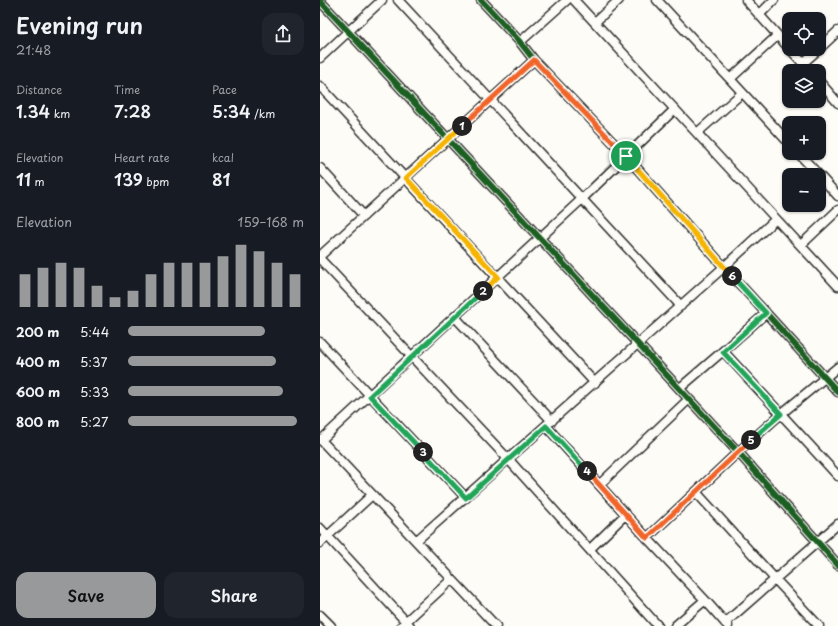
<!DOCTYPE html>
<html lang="en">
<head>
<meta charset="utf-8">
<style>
  :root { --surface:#171b24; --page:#20242c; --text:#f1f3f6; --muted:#9ea1a6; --accent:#98999b }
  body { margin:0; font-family:"Playpen Sans",sans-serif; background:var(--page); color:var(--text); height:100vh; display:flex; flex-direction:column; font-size:15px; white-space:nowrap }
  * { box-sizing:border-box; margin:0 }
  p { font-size:13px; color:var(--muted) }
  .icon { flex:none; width:22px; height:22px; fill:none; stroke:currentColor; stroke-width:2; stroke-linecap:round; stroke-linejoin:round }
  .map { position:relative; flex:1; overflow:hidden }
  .side { display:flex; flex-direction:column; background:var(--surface); width:320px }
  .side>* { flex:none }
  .controls { position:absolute; left:462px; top:12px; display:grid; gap:8px }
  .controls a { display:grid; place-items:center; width:44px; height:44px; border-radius:8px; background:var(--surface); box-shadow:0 1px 3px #0004; font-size:20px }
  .pin { position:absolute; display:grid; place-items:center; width:34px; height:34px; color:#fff; margin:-17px; border:2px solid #fff; border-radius:50%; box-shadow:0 1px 4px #0007 }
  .km { position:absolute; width:20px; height:20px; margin:-10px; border-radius:50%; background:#222; color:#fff; font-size:11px; line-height:20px; text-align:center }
  .round { display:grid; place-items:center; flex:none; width:42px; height:42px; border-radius:12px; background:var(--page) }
  .overview { display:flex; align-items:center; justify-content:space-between; height:68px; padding:0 16px }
  h1 { font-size:22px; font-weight:600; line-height:30px }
  .figures { display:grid; grid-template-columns:repeat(3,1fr); gap:6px; height:68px; padding:4px 16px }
  .figures div { display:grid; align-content:center }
  .figures b { font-size:17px; font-weight:600 }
  .figures small { font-size:11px; font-weight:400 }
  .figures p { font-size:11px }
  .chart { height:112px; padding:8px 16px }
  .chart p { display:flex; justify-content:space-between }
  .chart svg { width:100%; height:72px; margin-top:4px; stroke:var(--accent); stroke-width:6 }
  .cta { display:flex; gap:8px; margin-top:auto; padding:8px 16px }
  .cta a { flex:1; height:46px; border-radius:12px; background:var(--accent); color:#111; font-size:16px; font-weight:600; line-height:46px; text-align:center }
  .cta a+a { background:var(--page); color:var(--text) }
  ul { padding:0 16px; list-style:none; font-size:13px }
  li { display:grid; grid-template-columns:64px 48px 1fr; align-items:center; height:30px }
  li i { height:10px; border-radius:5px; background:var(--accent) }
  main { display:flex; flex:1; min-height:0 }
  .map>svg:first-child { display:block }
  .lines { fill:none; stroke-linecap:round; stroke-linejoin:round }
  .minor-casing { stroke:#2b2b2b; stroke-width:11 }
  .minor { stroke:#fdfcf7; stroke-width:8 }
  .cycleway-casing { stroke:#fdfcf7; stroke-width:8 }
  .cycleway { stroke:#1b5e20; stroke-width:6 }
  .split-1-casing { stroke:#fff; stroke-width:8 }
  .split-2-casing { stroke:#fff; stroke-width:8 }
  .split-3-casing { stroke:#fff; stroke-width:8 }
  .split-4-casing { stroke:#fff; stroke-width:8 }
  .split-5-casing { stroke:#fff; stroke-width:8 }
  .split-6-casing { stroke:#fff; stroke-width:8 }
  .split-7-casing { stroke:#fff; stroke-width:8 }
  .split-1 { stroke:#f0652b; stroke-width:5 }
  .split-2 { stroke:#f5b400; stroke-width:5 }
  .split-3 { stroke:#22a559; stroke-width:5 }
  .split-4 { stroke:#22a559; stroke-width:5 }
  .split-5 { stroke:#f0652b; stroke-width:5 }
  .split-6 { stroke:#22a559; stroke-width:5 }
  .split-7 { stroke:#f5b400; stroke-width:5 }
</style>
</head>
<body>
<main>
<section class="side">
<div class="overview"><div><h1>Evening run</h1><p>21:48</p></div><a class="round"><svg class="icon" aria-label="share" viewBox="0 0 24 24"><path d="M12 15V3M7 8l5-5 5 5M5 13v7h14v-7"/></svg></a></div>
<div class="figures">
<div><p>Distance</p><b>1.34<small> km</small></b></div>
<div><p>Time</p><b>7:28</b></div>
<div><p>Pace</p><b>5:34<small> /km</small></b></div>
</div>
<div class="figures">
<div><p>Elevation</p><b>11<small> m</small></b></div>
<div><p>Heart rate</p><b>139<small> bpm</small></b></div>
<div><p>kcal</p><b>81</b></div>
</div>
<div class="chart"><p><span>Elevation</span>159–168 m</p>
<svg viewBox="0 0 160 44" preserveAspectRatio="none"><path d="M5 44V24M15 44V20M25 44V17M35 44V20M45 44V31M55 44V38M65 44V34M75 44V24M85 44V17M95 44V17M105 44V17M115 44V13M125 44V6M135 44V10M145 44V17M155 44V24"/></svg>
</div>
<ul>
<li><b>200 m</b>5:44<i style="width:78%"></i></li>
<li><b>400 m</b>5:37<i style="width:84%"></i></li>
<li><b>600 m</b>5:33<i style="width:88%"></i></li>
<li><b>800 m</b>5:27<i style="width:96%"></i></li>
</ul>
<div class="cta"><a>Save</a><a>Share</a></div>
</section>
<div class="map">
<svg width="518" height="626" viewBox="0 0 518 626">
  <rect width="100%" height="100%" fill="#fdfcf7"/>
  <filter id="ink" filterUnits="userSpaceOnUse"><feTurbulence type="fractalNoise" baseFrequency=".025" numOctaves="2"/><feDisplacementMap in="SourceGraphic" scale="8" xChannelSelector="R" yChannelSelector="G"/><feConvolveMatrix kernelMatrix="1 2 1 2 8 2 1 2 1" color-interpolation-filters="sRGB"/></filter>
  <g filter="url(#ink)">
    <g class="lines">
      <g class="minor-casing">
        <path id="minor" d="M 78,0 L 361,306
          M 161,0 L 200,42 L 214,60 L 306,156 L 404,267 L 518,392
          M 254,0 L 518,286
          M 337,0 L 469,143
          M 426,0 L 469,48
          M 0,1 L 418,452 L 518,565
          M 439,15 L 454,0
          M 275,22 L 299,0
          M 200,42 L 247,0
          M 470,49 L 490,71
          M 499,49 L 518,31
          M 0,58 L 62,0
          M 483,63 L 499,49
          M 410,79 L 457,36
          M 499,81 L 518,103
          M 0,86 L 275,383
          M 377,133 L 422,93
          M 478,153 L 499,175
          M 0,168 L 44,216
          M 499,175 L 518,196
          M 481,245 L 518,210
          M 0,256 L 214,60
          M 0,259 L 189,460 L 338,626
          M 135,317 L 232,421
          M 0,342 L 146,498
          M 403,351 L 518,476
          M 360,388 L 403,351 L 446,313
          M 226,426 L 327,538 L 385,600 L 408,626
          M 0,439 L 176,626
          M 1,440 L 262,199 L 355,109
          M 279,485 L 369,399
          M 376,492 L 455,579 L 499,626
          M 0,528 L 90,626
          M 327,538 L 418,452 L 461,414 L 518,367
          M 96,541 L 404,267 L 456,219
          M 0,543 L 52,495
          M 270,549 L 306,514
          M 0,615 L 11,626
          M 405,623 L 518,524
          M 81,626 L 132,579
          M 355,626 L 385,600"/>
      </g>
      <use href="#minor" class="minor"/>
      <g class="cycleway-casing">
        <path id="cycleway" d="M 161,0 L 200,42 L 214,60 L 306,156 L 404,267 L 518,392
          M 0,1 L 418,452 L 518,565"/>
      </g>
      <use href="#cycleway" class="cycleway"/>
    </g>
  </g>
  <g class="lines" filter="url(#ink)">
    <g class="split-1-casing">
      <path id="split-1" d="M 142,126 L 214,60 L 306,156"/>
    </g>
    <g class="split-2-casing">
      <path id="split-2" d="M 142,126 L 86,178 L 178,277 L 163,291"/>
    </g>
    <g class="split-3-casing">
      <path id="split-3" d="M 103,452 L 50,396 L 163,291"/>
    </g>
    <g class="split-4-casing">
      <path id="split-4" d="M 103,452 L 146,498 L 226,426 L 267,471"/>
    </g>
    <g class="split-5-casing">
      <path id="split-5" d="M 267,471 L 327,538 L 431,440"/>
    </g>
    <g class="split-6-casing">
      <path id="split-6" d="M 412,276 L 446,313 L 403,352 L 461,414 L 431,440"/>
    </g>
    <g class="split-7-casing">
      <path id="split-7" d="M 306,156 L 412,276"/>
    </g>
    <use href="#split-1" class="split-1"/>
    <use href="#split-2" class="split-2"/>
    <use href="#split-3" class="split-3"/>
    <use href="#split-4" class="split-4"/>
    <use href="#split-5" class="split-5"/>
    <use href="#split-6" class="split-6"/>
    <use href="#split-7" class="split-7"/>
  </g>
</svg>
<div class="controls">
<a><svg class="icon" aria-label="locate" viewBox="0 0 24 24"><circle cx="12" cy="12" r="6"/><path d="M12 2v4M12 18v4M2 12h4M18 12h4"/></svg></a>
<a><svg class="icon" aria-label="layers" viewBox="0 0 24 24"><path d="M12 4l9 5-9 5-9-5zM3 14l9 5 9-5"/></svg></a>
<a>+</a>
<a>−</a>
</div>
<div class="pin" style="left:306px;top:156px;background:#1e9e55"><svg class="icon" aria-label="arrive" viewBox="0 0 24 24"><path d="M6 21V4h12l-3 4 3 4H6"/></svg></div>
<b class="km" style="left:142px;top:126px">1</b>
<b class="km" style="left:163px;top:291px">2</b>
<b class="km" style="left:103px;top:452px">3</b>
<b class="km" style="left:267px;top:471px">4</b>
<b class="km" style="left:431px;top:440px">5</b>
<b class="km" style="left:412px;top:276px">6</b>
</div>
</main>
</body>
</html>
